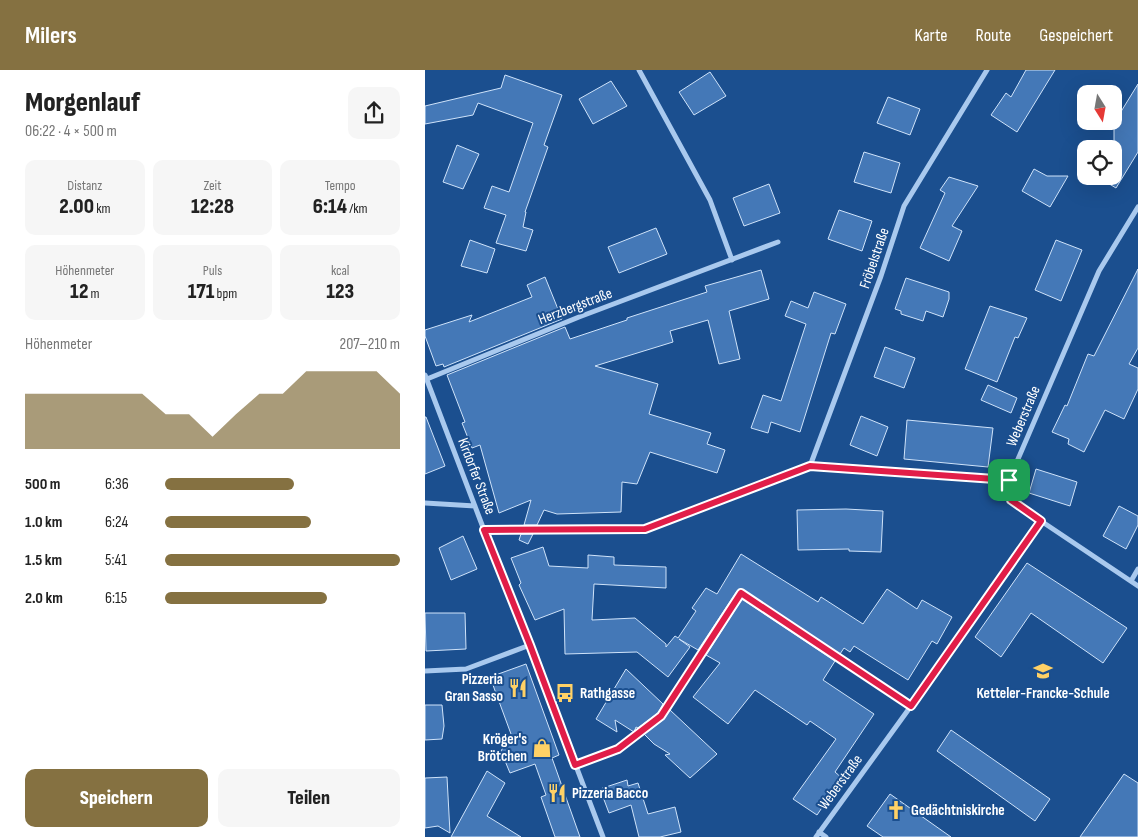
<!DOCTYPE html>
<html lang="de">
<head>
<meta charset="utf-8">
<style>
  :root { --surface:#fff; --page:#f6f6f6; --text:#222; --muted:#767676; --accent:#857141 }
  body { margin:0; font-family:"Sofia Sans Condensed",sans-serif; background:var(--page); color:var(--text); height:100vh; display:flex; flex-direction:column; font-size:19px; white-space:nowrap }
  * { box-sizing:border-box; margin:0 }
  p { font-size:16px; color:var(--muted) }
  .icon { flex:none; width:28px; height:28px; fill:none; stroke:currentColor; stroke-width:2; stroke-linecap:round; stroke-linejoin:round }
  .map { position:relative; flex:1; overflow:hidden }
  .details { display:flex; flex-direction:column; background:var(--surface); width:425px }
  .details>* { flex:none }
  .needle { width:32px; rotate:169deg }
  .tools { position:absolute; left:652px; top:15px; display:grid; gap:10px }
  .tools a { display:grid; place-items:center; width:45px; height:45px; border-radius:10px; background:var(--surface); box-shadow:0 5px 20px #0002; font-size:25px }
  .pin { position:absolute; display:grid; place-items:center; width:42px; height:42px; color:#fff; margin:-21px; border-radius:10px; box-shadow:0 2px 8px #0006 }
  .round { display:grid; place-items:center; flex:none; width:52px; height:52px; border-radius:10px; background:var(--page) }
  .headline { display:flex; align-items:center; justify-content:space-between; height:85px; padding:0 25px }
  h1 { font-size:28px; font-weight:800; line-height:38px }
  .metrics { display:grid; grid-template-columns:repeat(3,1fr); gap:8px; height:85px; padding:5px 25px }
  .metrics div { display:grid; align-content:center; border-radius:10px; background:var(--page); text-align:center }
  .metrics b { font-size:21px; font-weight:800 }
  .metrics small { font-size:14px; font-weight:400 }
  .metrics p { font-size:14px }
  .chart { height:140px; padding:10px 25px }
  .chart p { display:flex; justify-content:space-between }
  .chart svg { width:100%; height:90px; margin-top:5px; fill:var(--accent); opacity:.7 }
  .primary-button { display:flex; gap:10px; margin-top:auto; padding:10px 25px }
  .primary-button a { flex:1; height:58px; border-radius:10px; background:var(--accent); color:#fff; font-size:20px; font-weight:800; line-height:58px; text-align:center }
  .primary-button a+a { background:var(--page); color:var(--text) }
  ul { padding:0 25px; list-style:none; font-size:16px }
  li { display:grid; grid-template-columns:80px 60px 1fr; align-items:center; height:38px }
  li i { height:12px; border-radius:6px; background:var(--accent) }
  header { display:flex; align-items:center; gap:30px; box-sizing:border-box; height:70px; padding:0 25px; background:var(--accent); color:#fff }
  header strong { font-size:24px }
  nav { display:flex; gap:28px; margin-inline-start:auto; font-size:18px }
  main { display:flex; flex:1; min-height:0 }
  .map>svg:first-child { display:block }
  .building { fill:#4478b7; stroke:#cfe3fa }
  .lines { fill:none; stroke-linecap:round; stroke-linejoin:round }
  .street { stroke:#a9c9ee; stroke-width:5 }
  .route-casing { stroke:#fff; stroke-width:10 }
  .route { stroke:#e11d48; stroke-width:6 }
  .labels { text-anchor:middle; stroke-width:4; stroke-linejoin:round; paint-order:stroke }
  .street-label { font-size:15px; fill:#fff; stroke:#1b4f8f }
  .poi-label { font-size:15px; font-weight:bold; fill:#fff; stroke:#1b4f8f; text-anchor:start }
</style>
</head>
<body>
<header>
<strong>Milers</strong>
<nav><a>Karte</a><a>Route</a><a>Gespeichert</a></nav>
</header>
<main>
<section class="details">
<div class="headline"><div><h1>Morgenlauf</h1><p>06:22 · 4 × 500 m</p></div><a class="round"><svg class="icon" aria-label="share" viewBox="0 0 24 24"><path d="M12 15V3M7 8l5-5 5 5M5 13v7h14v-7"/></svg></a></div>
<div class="metrics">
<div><p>Distanz</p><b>2.00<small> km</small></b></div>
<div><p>Zeit</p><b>12:28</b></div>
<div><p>Tempo</p><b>6:14<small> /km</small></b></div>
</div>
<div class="metrics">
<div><p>Höhenmeter</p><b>12<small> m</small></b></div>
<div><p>Puls</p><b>171<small> bpm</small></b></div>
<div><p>kcal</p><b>123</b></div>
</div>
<div class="chart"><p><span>Höhenmeter</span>207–210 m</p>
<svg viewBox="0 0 160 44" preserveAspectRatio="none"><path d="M0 44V17L10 17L20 17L30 17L40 17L50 17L60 27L70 27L80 38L90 27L100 17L110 17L120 6L130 6L140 6L150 6L160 17V44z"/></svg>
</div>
<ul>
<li><b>500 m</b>6:36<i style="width:55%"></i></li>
<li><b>1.0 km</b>6:24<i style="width:62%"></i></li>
<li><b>1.5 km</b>5:41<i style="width:100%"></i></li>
<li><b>2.0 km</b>6:15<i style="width:69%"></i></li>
</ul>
<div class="primary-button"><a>Speichern</a><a>Teilen</a></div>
</section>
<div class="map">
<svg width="713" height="767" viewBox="0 0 713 767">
  <rect width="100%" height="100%" fill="#1b4f8f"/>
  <path class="building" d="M 601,0 L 630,0 L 592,62 L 566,45 L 581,23 L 586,27 Z
    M 285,2 L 301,26 L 269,45 L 254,22 Z
    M 80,5 L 137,25 L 119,75 L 123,77 L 100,142 L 101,142 L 98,157 L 108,160 L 101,181 L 71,173 L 81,145 L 59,138 L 67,116 L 84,122 L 108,53 L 53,33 L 48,45 L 0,54 L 0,36 L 76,18 Z
    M 186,11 L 202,36 L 168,54 L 154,29 Z
    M 713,14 L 713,82 L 691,118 L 671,106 L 689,106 L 689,79 L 686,79 L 689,74 L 689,53 Z
    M 463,27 L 495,39 L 485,65 L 452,53 Z
    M 32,75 L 54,84 L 38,119 L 18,112 Z
    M 439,82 L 475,93 L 466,123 L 429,112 Z
    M 609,99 L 622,106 L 643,106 L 625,137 L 597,121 Z
    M 524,107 L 553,116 L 527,156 L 537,161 L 524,191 L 495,178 L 520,123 L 515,120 Z
    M 344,114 L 355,143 L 319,156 L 308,128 Z
    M 414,140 L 447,151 L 437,181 L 403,169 Z
    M 231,158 L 242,184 L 194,203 L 183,177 Z
    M 45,170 L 70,179 L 62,203 L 36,196 Z
    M 631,170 L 657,180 L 636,231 L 610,220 Z
    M 713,199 L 713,278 L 704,294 L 713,298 L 713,319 L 699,349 L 680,340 L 659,382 L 643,374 L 644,369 L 627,362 L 640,335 L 642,336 L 663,284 L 669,286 Z
    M 336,200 L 344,229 L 304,241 L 315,289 L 294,294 L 283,250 L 245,261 L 248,272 L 170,296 L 233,314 L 224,344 L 286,363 L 282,374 L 300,380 L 292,403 L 225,382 L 212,414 L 197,412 L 196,442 L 132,444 L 119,440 L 112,455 L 99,455 L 106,430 L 74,443 L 55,375 L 47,378 L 37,353 L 40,352 L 22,305 L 140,257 L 145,269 L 202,250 L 202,248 L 282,222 L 280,216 Z
    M 120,207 L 137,249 L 19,297 L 18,294 L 11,296 L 0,266 L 0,260 L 47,245 L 44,252 L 107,227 L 102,215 Z
    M 481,208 L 524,222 L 524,229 L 518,247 L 501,241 L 498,251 L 476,244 L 476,241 L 470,239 Z
    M 389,222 L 421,234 L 410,264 L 406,263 L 375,362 L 346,352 L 343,363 L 326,358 L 338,325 L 356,331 L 381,254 L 360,246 L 366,231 L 383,238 Z
    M 565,236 L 602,248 L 593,268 L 590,267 L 572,312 L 540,299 Z
    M 460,277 L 490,288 L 479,318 L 449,307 Z
    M 563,315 L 592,328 L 586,343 L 556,330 Z
    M 436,346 L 463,357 L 452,386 L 425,375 Z
    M 0,347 L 1,347 L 20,396 L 0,404 Z
    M 482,350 L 568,358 L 563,397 L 479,389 Z
    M 611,399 L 652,412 L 645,436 L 604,423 Z
    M 694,436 L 713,446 L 713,455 L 701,479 L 678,466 Z
    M 421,439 L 458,441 L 456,482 L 424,481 L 424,479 L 373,480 L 372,440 Z
    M 96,464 L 108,464 L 103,474 L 94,470 Z
    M 38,466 L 52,499 L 26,510 L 14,478 Z
    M 118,477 L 124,496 L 163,498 L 163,485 L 189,487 L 189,495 L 241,497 L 241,518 L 169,514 L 167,550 L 210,548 L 241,574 L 241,577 L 250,566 L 253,568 L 271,541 L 267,538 L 281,518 L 292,524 L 316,484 L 393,532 L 396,527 L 438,554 L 462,519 L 492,539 L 497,530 L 527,547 L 512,574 L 507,571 L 483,610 L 429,576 L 425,582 L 419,578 L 415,584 L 316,519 L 312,521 L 273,580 L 254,569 L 265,577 L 243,607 L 212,582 L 140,584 L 139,539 L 110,550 L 94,515 L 96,513 L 86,488 Z
    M 602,493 L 702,558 L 678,593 L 606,543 L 576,587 L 550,567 Z
    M 317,529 L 410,591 L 398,610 L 449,644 L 410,702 L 417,708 L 392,745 L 368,729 L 411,669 L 385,651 L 382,655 L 330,620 L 303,654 L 268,627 L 295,593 L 281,585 Z
    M 0,543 L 40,543 L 41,579 L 1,581 Z
    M 101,594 L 134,685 L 127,688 L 155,767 L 130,767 L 116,727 L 121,725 L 110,694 L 85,703 L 76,681 L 86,664 L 65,607 Z
    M 201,599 L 238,634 L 233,643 L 213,658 L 211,657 L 209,662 L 190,650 L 192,662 L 171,649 Z
    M 0,635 L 17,635 L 19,656 L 17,669 L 0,670 Z
    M 245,640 L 292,684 L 265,708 L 240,685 L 245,684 L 229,674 L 219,664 L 239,649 Z
    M 526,660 L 625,729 L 610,751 L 512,681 Z
    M 62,701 L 80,713 L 62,746 L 96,767 L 26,767 Z
    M 699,704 L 713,713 L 713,767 L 655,767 Z
    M 22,707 L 25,763 L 13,756 L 0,758 L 0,708 Z
    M 202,710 L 203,716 L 213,713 L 223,744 L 250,737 L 256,762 L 235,767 L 214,767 L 206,735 L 184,743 L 175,719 Z
    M 465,724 L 526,767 L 458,767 L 442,756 Z"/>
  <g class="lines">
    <path class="street" d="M 214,0 L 285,130 L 307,190
      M 0,305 L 59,460 L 105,575 L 178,767
      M 2,309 L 154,247 L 353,172
      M 385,396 L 456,206 L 479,136 L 562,0
      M 0,433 L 50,436
      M 616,451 L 713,516
      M 59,460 L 220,459 L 385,396 L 584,410
      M 706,511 L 713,499
      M 0,601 L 41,599 L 105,575
      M 150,695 L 193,679 L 236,646 L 316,523 L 486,636
      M 394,762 L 401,767
      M 391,767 L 486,636 L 616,451 L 586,430 L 584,410 L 674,201 L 713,137"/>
  </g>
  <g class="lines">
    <g class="route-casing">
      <path id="route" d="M 385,396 L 584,410 L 586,430 L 616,451 L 486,636 L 316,523 L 236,646 L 193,679 L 150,695 L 105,575 L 59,460 L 220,459 Z"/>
    </g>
    <use href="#route" class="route"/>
  </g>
  <defs>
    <g id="school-bare" transform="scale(1.5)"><path d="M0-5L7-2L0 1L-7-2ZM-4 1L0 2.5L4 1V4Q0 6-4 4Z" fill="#ffd166" stroke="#1b4f8f" stroke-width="2.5" paint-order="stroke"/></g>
    <g id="restaurant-bare" transform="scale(1.5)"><path d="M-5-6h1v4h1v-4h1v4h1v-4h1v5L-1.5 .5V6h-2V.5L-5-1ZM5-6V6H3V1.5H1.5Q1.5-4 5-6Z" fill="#ffd166" stroke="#1b4f8f" stroke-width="2.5" paint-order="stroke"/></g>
    <g id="bus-bare" transform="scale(1.5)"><path d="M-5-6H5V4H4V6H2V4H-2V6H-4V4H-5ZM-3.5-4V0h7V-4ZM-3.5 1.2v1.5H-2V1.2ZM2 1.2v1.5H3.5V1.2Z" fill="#ffd166" stroke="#1b4f8f" stroke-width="2.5" paint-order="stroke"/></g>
    <g id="shop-bare" transform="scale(1.5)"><path d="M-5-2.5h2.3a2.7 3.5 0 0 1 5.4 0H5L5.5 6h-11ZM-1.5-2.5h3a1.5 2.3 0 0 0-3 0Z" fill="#ffd166" stroke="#1b4f8f" stroke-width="2.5" paint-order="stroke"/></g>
    <g id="church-bare" transform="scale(1.5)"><path d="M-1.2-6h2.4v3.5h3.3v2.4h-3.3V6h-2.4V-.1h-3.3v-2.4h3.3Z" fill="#ffd166" stroke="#1b4f8f" stroke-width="2.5" paint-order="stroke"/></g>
  </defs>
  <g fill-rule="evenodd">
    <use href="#school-bare" x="618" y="601"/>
    <use href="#restaurant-bare" x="93" y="618"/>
    <use href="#bus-bare" x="140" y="623"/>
    <use href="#shop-bare" x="117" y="678"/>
    <use href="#restaurant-bare" x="132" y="723"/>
    <use href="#church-bare" x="471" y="740"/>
  </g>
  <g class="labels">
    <g class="street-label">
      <text transform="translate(449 188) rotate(-71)" y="5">Fröbelstraße</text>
      <text transform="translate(150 236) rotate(-21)" y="5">Herzbergstraße</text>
      <text transform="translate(598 346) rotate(-67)" y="5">Weberstraße</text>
      <text transform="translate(52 406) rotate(69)" y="5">Kirdorfer Straße</text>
      <text transform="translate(415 712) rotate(-54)" y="5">Weberstraße</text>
    </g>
    <g class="poi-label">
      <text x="78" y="614" text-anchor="end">Pizzeria<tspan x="78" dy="17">Gran Sasso</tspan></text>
      <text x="155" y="628">Rathgasse</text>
      <text x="618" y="628" text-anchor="middle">Ketteler-Francke-Schule</text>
      <text x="102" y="674" text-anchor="end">Kröger's<tspan x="102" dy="17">Brötchen</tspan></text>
      <text x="147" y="728">Pizzeria Bacco</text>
      <text x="486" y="745">Gedächtniskirche</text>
    </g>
  </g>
</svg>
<div class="tools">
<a><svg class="needle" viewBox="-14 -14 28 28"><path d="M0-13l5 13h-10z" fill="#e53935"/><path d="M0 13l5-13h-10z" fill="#767676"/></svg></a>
<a><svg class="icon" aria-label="locate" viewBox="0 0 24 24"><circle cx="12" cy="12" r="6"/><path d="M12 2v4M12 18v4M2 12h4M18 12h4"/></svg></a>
</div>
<div class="pin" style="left:584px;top:410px;background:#1e9e55"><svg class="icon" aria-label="arrive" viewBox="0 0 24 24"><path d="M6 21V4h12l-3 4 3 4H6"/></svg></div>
</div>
</main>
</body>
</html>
